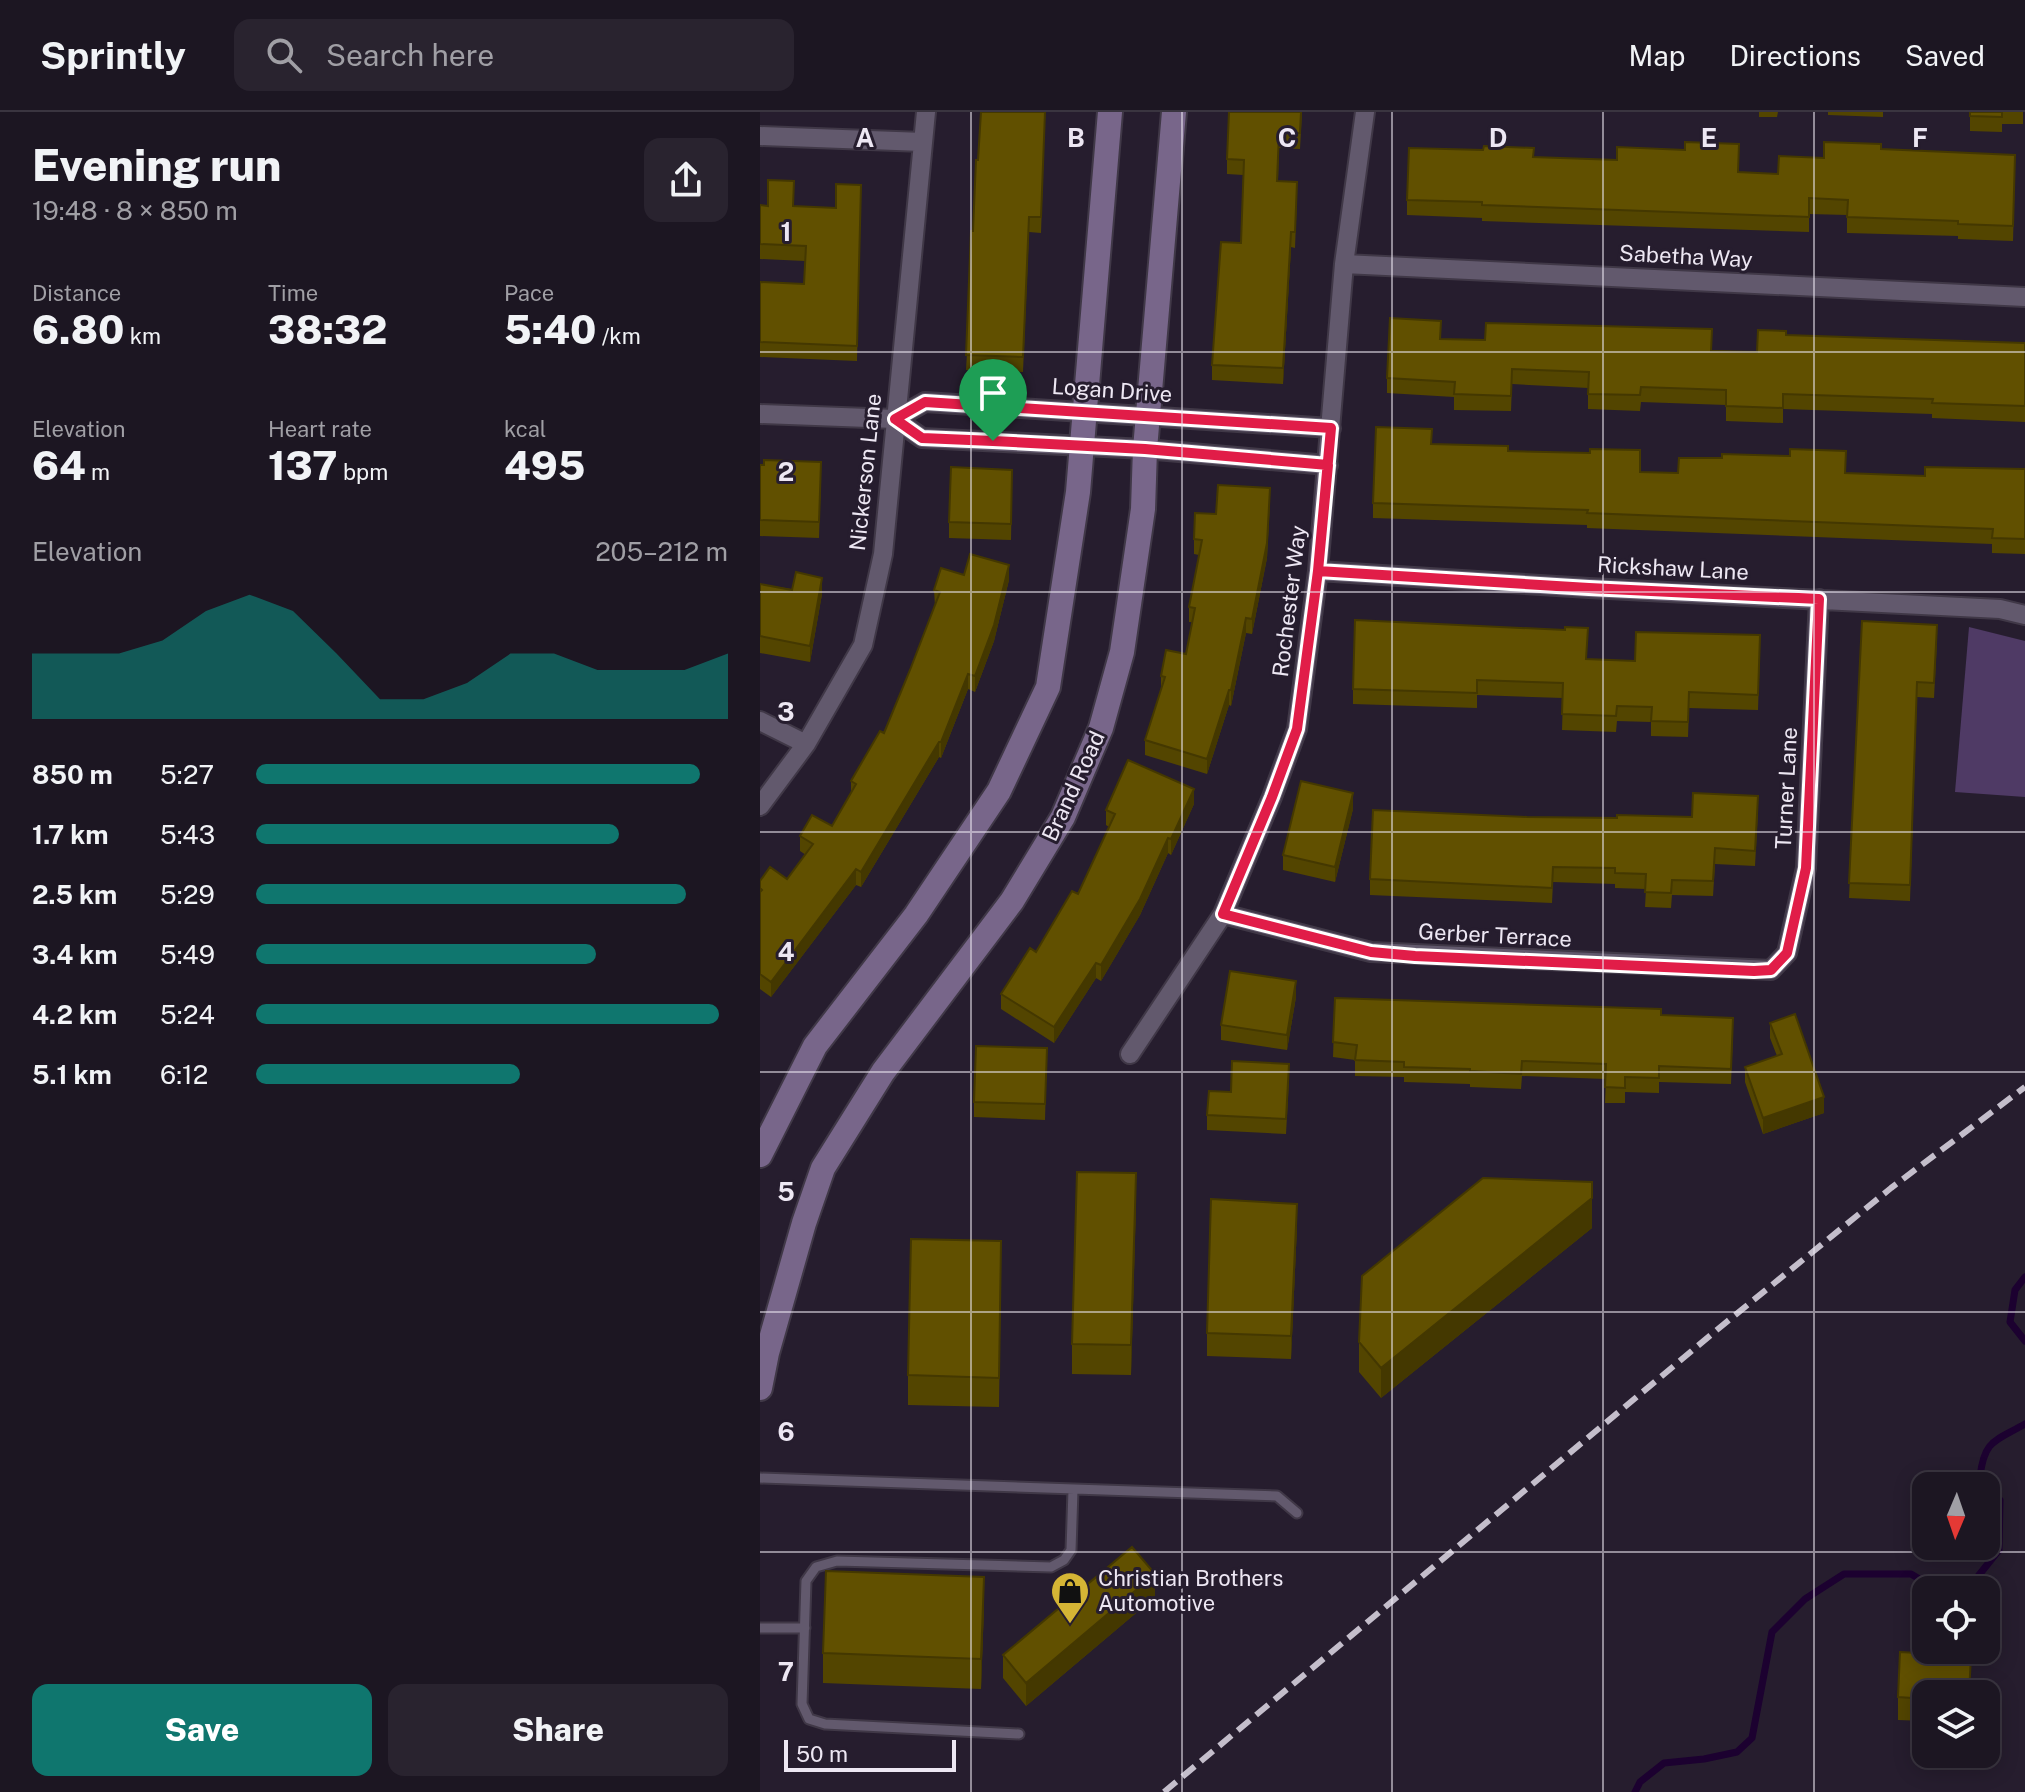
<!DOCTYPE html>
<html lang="en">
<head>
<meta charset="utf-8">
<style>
  :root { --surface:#1c1622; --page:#29232f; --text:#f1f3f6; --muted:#a09fa5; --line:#3a3540; --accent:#0f766e }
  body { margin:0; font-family:"Public Sans",sans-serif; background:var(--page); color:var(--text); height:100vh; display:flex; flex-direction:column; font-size:30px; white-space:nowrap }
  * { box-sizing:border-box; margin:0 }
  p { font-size:26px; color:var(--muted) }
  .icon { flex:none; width:44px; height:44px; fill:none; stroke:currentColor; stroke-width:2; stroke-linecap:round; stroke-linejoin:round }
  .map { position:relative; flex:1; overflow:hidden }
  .details { display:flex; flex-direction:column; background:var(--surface); width:760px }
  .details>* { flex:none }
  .needle { width:52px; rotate:182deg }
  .fabs { position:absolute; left:1152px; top:1360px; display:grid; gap:16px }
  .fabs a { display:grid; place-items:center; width:88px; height:88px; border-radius:16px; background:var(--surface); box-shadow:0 4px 20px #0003,0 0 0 2px var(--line); font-size:40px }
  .scale { position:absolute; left:24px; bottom:20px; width:172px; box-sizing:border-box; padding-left:8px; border:4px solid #ede7f3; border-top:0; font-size:22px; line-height:28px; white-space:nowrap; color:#ede7f3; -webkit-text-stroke:6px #261d2e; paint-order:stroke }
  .pin { position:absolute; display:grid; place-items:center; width:68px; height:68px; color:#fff; margin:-82px -34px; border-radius:50% 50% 50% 0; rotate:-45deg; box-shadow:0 0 8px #0007 }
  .pin .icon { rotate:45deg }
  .round { display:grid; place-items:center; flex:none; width:84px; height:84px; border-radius:16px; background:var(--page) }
  .headline { display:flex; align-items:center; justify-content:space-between; height:136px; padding:0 32px }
  h1 { font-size:44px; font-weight:800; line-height:60px }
  .figures { display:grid; grid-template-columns:repeat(3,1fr); gap:12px; height:136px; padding:8px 32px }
  .figures div { display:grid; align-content:center }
  .figures b { font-size:40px; font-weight:800 }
  .figures small { font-size:22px; font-weight:400 }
  .figures p { font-size:22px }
  .chart { height:224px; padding:16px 32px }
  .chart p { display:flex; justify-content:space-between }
  .chart svg { width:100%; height:144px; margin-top:8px; fill:var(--accent); opacity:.7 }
  .primary-button { display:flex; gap:16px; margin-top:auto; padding:16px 32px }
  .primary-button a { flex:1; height:92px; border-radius:16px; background:var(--accent); color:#fff; font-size:32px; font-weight:800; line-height:92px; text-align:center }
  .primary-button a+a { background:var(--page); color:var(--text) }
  ul { padding:0 32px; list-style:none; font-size:26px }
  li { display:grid; grid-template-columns:128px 96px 1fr; align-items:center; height:60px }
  li i { height:20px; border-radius:10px; background:var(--accent) }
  header { display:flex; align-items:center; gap:48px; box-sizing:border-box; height:112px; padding:0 40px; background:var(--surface); border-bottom:2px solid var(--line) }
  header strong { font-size:38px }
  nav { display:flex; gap:44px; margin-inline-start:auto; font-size:28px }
  .search { width:560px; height:72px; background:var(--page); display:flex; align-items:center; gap:20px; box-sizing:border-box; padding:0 28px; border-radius:16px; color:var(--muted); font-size:30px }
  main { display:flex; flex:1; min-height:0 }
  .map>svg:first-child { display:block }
  .green { fill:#4f3a65 }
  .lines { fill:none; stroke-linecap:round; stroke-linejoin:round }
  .stream { stroke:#1c0130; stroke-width:7 }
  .service-casing { stroke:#403847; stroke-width:13 }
  .minor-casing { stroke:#403847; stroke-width:22 }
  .secondary-casing { stroke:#403847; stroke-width:28 }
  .service { stroke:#62596d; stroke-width:9 }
  .minor { stroke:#62596d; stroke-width:18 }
  .secondary { stroke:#78668a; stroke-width:24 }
  .rail { stroke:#c4becb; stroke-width:6; stroke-dasharray:16 8; stroke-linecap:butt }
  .wall { fill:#534500 }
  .shaded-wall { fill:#443800 }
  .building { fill:#615000; stroke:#443800; stroke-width:2 }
  .route-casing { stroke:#fff; stroke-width:16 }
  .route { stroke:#e11d48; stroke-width:10 }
  .grid { fill:none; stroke:#ede7f3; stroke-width:2; stroke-opacity:0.55 }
  .labels { text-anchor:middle; stroke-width:6; stroke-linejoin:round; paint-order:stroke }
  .street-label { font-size:22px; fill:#ede7f3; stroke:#261d2e }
  .poi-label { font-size:22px; fill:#ede7f3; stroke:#261d2e; text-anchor:start }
  .grid-label { font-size:26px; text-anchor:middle; font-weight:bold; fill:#ede7f3; stroke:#261d2e; stroke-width:6; stroke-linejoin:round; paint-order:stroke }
</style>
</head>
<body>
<header>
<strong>Sprintly</strong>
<div class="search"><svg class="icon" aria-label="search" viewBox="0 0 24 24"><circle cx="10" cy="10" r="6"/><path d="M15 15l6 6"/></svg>Search here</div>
<nav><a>Map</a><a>Directions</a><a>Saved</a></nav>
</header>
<main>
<section class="details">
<div class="headline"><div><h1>Evening run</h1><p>19:48 · 8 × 850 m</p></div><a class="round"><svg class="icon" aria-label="share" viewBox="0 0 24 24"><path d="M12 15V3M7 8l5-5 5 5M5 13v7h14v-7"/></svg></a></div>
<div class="figures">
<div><p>Distance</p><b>6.80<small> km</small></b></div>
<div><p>Time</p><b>38:32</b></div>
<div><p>Pace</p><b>5:40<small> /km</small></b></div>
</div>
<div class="figures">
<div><p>Elevation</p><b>64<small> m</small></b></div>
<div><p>Heart rate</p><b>137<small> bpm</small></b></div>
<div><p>kcal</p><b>495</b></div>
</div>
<div class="chart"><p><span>Elevation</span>205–212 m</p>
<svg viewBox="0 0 160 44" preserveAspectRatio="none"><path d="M0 44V24L10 24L20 24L30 20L40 11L50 6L60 11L70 24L80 38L90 38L100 33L110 24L120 24L130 29L140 29L150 29L160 24V44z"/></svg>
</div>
<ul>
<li><b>850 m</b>5:27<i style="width:94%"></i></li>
<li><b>1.7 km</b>5:43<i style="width:77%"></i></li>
<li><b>2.5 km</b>5:29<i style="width:91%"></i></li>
<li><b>3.4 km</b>5:49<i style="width:72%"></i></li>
<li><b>4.2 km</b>5:24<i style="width:98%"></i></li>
<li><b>5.1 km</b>6:12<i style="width:56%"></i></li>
</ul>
<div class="primary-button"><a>Save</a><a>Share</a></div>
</section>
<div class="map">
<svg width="1265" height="1680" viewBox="0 0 1265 1680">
  <rect width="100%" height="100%" fill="#261d2e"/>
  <path class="green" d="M 1209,515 L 1265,529 L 1265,685 L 1195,680 Z"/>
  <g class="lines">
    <path class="stream" d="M 1265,1165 L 1255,1178 L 1250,1210 L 1265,1229
      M 1207,1478 L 1239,1438 L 1240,1388 L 1220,1365 C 1224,1328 1235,1329 1265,1312
      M 875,1680 L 880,1670 L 904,1651 L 944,1647 L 977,1640 L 992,1626 L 1012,1520 L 1045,1487 L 1084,1462 L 1151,1462 L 1161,1468 L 1166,1478"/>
    <g class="service-casing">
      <path id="service" d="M 0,1366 L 517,1384 L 537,1401
        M 0,1516 L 45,1516
        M 259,1622 L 65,1612 L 49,1607 L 42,1592 L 46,1469 L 56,1455 L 77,1449 L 291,1455 L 304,1448 L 311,1438 L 313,1378"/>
    </g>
    <g class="minor-casing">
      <path id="minor" d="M 0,24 L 163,30
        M 584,152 L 1265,185
        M 0,302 L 135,307 L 162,326 L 385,337 L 568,353
        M 135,307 L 165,290 L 571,316
        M 558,459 L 829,476 L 1240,497 L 1265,503
        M 0,609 L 46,632
        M 0,694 L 46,632 L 103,533 L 123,442 L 166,0
        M 463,802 L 611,840 L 1011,858 L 1027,841 L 1046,756 L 1059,487
        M 370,942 L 463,802 L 512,685 L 537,617 L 558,459 L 584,152 L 605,0"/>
    </g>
    <g class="secondary-casing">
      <path id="secondary" d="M 0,1043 L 55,934 L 156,803 L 239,679 L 288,575 L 318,380 L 350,0
        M 0,1276 L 7,1241 L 44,1111 L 63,1056 L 123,960 L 252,789 L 303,705 L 341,616 L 362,540 L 383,397 L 385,337 L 414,0"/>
    </g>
    <use href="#service" class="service"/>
    <use href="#minor" class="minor"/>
    <use href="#secondary" class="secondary"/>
    <path class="rail" d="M 404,1680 L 958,1217 L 1131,1076 L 1265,975"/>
  </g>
  <path class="wall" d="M 285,0 L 281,121 L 269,120 L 263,260 L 206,258 L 218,48 Z
    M 542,0 L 540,37 L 519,36 L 518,69 L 537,85 L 535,136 L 531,135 L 523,272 L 452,268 L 452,253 L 481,131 L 483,63 L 467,62 L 467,47 Z
    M 999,0 L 1018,0 L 1017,5 L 999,5 Z
    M 1068,0 L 1123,0 L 1123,5 L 1068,3 Z
    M 1210,0 L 1263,0 L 1263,12 L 1242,12 L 1242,20 L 1210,19 Z
    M 1121,37 L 1255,59 L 1253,129 L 1198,127 L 1198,124 L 1087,121 L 1087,103 L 1049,102 L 1049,120 L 722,109 L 722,106 L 647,103 L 647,88 L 774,45 L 978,60 L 1018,62 L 1064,46 Z
    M 101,73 L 97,249 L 0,245 L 0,170 L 44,172 L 45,149 L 0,147 L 0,93 L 76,96 Z
    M 1026,223 L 1265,231 L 1265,310 L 1172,306 L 1172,302 L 1023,297 L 1023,311 L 966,309 L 966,293 L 881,290 L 880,299 L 828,297 L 828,276 L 752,272 L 751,299 L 694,298 L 694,285 L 627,281 L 627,266 L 681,227 L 997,240 Z
    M 672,332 L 748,339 L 880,360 L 1086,362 L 1165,364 L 1265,357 L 1265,442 L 1232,441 L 1232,432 L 827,416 L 827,413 L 613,406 L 613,391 Z
    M 0,353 L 61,366 L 59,426 L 0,424 Z
    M 252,373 L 251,428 L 189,426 L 189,410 Z
    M 510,391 L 507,446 L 492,522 L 486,521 L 471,594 L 469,593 L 447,662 L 385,643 L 385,628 L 401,577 L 401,564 L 426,542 L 432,510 L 429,510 L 429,495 L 439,443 L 434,442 L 434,427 L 456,402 Z
    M 204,463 L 249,468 L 234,529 L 215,580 L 208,577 L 181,646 L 179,645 L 101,775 L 96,773 L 11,885 L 0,877 L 0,769 L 27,767 L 46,743 L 40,739 L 40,724 L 72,714 L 91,682 L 91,669 L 124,621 L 150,558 L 175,494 L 174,478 Z
    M 0,472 L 62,482 L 50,550 L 0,541 Z
    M 1102,509 L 1177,528 L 1174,586 L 1157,585 L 1150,789 L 1089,786 Z
    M 1000,539 L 998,598 L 929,596 L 928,625 L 891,624 L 891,610 L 857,609 L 856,620 L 802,618 L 803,586 L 717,583 L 717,596 L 593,592 L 593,577 L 827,547 L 875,549 Z
    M 434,692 L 411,743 L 408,741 L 380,803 L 341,869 L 336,866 L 294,931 L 241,897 L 241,882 L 276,840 L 318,782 L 349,715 L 346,713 L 346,698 Z
    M 593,697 L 575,770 L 523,758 L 523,743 Z
    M 998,699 L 995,754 L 955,752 L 953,784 L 912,783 L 911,796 L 885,795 L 886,777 L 855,776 L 855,772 L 793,770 L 792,791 L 610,783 L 610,767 L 767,705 L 857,706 L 932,705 Z
    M 536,885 L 527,938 L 461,928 L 461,913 Z
    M 575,886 L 901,903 L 973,921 L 971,972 L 899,970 L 899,981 L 865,980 L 865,991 L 845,991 L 846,967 L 762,964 L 761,977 L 710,975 L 710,972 L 644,970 L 644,965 L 595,964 L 595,948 L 573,945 Z
    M 1010,911 L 1064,1001 L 1003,1022 L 985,970 L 985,955 L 1017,944 L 1010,926 Z
    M 287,936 L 285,1008 L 214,1005 L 214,990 Z
    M 529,967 L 526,1022 L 447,1018 L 447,1003 L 471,980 Z
    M 376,1091 L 371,1263 L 312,1262 L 312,1232 Z
    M 832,1100 L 832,1116 L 621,1286 L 599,1260 L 599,1230 Z
    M 537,1114 L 531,1247 L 447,1244 L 447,1221 Z
    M 241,1158 L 239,1295 L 148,1293 L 148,1263 Z
    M 395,1485 L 266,1594 L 243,1566 L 243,1543 Z
    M 224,1495 L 221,1577 L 63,1571 L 63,1541 Z
    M 1211,1567 L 1210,1582 L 1166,1582 L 1166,1609 L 1138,1608 L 1138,1585 Z"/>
  <path class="shaded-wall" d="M 531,120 L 531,135 L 523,272 L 523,256 Z
    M 510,376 L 507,446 L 492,522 L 492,507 Z
    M 249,453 L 249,468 L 234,529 L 215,580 L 215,564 Z
    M 62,466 L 62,482 L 50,550 L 50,534 Z
    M 486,506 L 486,521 L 471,594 L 471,578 Z
    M 208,562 L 208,577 L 181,646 L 181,630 Z
    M 469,578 L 469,593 L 447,662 L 447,647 Z
    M 179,630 L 179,645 L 101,775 L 101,760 Z
    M 434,677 L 434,692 L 411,743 L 411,727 Z
    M 593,681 L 593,697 L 575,770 L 575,755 Z
    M 408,726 L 408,741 L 380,803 L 341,869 L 341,853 Z
    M 96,757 L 96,773 L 11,885 L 11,870 Z
    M 336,851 L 336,866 L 294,931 L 294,915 Z
    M 536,869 L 536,885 L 527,938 L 527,923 Z
    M 1064,985 L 1064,1001 L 1003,1022 L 1003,1006 Z
    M 376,1061 L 376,1091 L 371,1263 L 371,1233 Z
    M 832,1070 L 832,1116 L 621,1286 L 621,1256 Z
    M 537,1092 L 537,1114 L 531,1247 L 531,1224 Z
    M 395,1462 L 395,1485 L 266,1594 L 266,1571 Z
    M 224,1465 L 224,1495 L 221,1577 L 221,1547 Z"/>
  <path class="building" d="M 221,0 L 285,0 L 281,105 L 269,105 L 263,245 L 206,243 L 211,119 L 213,119 L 216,48 L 218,48 Z
    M 469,0 L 541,0 L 540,21 L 519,21 L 517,69 L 537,70 L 535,120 L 531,120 L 523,256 L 452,253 L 461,130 L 481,131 L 484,48 L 467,47 Z
    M 1210,0 L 1242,0 L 1242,5 L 1210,4 Z
    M 925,30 L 979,32 L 978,60 L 1018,62 L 1019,44 L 1064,46 L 1064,30 L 1121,32 L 1121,37 L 1255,43 L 1253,114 L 1198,112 L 1198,109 L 1087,105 L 1088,88 L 1049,86 L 1049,105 L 722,93 L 722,90 L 647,88 L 649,36 L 723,38 L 724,34 L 774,36 L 773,45 L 857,48 L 857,35 L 925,38 Z
    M 8,68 L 34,69 L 33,94 L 76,96 L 76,72 L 101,73 L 97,234 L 0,230 L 0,170 L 44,172 L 46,134 L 0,132 L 0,93 L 8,94 Z
    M 630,206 L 681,209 L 680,227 L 725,228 L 726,211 L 952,217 L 951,239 L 997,240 L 998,218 L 1026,219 L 1026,223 L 1265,231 L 1265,294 L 1172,291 L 1173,287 L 1023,282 L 1023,296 L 966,294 L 966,278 L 881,275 L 880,283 L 828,282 L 829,260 L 752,257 L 751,284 L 694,282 L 695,270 L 627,266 Z
    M 616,315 L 672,317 L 671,332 L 748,334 L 748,339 L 830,341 L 830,337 L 880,338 L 880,360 L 918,361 L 919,346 L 962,346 L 962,342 L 1030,344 L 1030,337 L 1086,339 L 1085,361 L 1165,364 L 1165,355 L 1265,357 L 1265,427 L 1232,426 L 1233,417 L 827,401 L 828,398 L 613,391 Z
    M 4,348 L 61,350 L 59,410 L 0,408 L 0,353 L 4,353 Z
    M 191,355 L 252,358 L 251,412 L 189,410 Z
    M 458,373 L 510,376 L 507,431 L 492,507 L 486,506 L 471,578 L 469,578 L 447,647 L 385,628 L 405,565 L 401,564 L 406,538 L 426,542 L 435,496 L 429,495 L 442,428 L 434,427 L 435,401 L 456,402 Z
    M 210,442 L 249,453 L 234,513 L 215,564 L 208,562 L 181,630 L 179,630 L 101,760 L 96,757 L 11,870 L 0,862 L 0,780 L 2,778 L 0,776 L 0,769 L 10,755 L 27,767 L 53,732 L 40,724 L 52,703 L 72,714 L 96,672 L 91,669 L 120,619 L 124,621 L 150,558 L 180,480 L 174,478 L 181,456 L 204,463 Z
    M 36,460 L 62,466 L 50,534 L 0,524 L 0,472 L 32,478 Z
    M 595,508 L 805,518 L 805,515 L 828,516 L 826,547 L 875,549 L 876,520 L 1000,523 L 998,583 L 929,580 L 928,610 L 891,609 L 892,595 L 857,594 L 856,604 L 802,602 L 803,571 L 717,568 L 717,581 L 593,577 Z
    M 1102,509 L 1177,513 L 1174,571 L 1157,570 L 1150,773 L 1089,771 Z
    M 368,648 L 434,677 L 411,727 L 408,726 L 380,787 L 341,853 L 336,851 L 294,915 L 241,882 L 270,836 L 276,840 L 312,779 L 318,782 L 355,702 L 346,698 Z
    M 541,669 L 593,681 L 575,755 L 523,743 Z
    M 933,681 L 998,684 L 995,739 L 955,736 L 953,769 L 912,768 L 911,781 L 885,780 L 886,762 L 855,761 L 855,756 L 793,755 L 792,776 L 610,767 L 613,698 L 767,705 L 857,706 L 857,703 L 932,705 Z
    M 470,859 L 536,869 L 527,923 L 461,913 Z
    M 575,886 L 901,897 L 901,903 L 973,906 L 971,957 L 899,954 L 899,966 L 865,965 L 865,976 L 845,975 L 846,952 L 762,949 L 761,962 L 710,959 L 710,957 L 644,955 L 644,950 L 595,948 L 597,933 L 573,930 Z
    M 1035,902 L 1064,985 L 1003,1006 L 985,955 L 1022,942 L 1010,911 Z
    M 216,934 L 287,936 L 285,992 L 214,990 Z
    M 472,949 L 529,952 L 526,1007 L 447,1003 L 449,979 L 471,980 Z
    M 317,1060 L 376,1061 L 371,1233 L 312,1232 Z
    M 723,1066 L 832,1070 L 832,1086 L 621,1256 L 599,1230 L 602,1164 Z
    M 451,1087 L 537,1092 L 531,1224 L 447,1221 Z
    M 151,1127 L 241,1129 L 239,1266 L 148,1263 Z
    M 372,1435 L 395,1462 L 266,1571 L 243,1543 Z
    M 66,1459 L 224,1465 L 221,1547 L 63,1541 Z
    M 1140,1540 L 1211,1544 L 1209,1582 L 1166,1582 L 1166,1587 L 1138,1585 Z"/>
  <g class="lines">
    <g class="route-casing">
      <path id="route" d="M 233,329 L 385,337 L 568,353 L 558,459 L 537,617 L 512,685 L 463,802 L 611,840 L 655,844 L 994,859 L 1011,858 L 1027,841 L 1046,756 L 1059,487 L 829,476 L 558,459 L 571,316 L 165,290 L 135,307 L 162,326 L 233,329"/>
    </g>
    <use href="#route" class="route"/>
  </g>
  <path class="grid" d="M 211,0 L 211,1680M 422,0 L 422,1680M 632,0 L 632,1680M 843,0 L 843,1680M 1054,0 L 1054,1680M 0,240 L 1265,240M 0,480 L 1265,480M 0,720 L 1265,720M 0,960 L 1265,960M 0,1200 L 1265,1200M 0,1440 L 1265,1440"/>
  <defs>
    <g id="shop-pin" transform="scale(2)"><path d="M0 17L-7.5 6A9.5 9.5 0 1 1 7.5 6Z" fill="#d5b535" stroke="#261d2e"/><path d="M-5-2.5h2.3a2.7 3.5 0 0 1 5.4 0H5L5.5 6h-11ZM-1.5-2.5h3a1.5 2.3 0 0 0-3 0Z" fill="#111"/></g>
  </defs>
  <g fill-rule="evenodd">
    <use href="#shop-pin" x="310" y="1479"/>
  </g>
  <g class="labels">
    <g class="street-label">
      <text transform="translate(926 144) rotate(3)" y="8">Sabetha Way</text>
      <text transform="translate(352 278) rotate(4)" y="8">Logan Drive</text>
      <text transform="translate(105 360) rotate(-84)" y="8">Nickerson Lane</text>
      <text transform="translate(913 456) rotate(3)" y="8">Rickshaw Lane</text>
      <text transform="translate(529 489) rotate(-83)" y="8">Rochester Way</text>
      <text transform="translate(313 674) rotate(-65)" y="8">Brand Road</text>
      <text transform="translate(1026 676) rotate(-87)" y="8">Turner Lane</text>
      <text transform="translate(735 823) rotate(3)" y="8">Gerber Terrace</text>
    </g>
    <g class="poi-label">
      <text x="338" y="1474">Christian Brothers<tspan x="338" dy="25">Automotive</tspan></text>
    </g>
  </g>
  <g class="grid-label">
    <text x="105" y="35">A</text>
    <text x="316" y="35">B</text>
    <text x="527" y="35">C</text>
    <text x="738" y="35">D</text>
    <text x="949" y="35">E</text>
    <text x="1160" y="35">F</text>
    <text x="26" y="129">1</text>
    <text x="26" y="369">2</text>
    <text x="26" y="609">3</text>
    <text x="26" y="849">4</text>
    <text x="26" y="1089">5</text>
    <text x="26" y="1329">6</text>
    <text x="26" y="1569">7</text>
  </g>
</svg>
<div class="fabs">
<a><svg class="needle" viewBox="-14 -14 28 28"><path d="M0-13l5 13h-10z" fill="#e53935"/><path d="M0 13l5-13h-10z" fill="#a09fa5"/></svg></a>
<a><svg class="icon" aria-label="locate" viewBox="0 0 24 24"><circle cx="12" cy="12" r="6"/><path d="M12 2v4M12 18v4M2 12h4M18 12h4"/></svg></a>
<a><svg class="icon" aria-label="layers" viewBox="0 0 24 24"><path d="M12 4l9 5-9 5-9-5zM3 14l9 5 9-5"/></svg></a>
</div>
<div class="scale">50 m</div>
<div class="pin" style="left:233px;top:329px;background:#1e9e55"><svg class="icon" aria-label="arrive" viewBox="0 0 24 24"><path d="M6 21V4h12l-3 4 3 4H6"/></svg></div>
</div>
</main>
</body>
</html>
